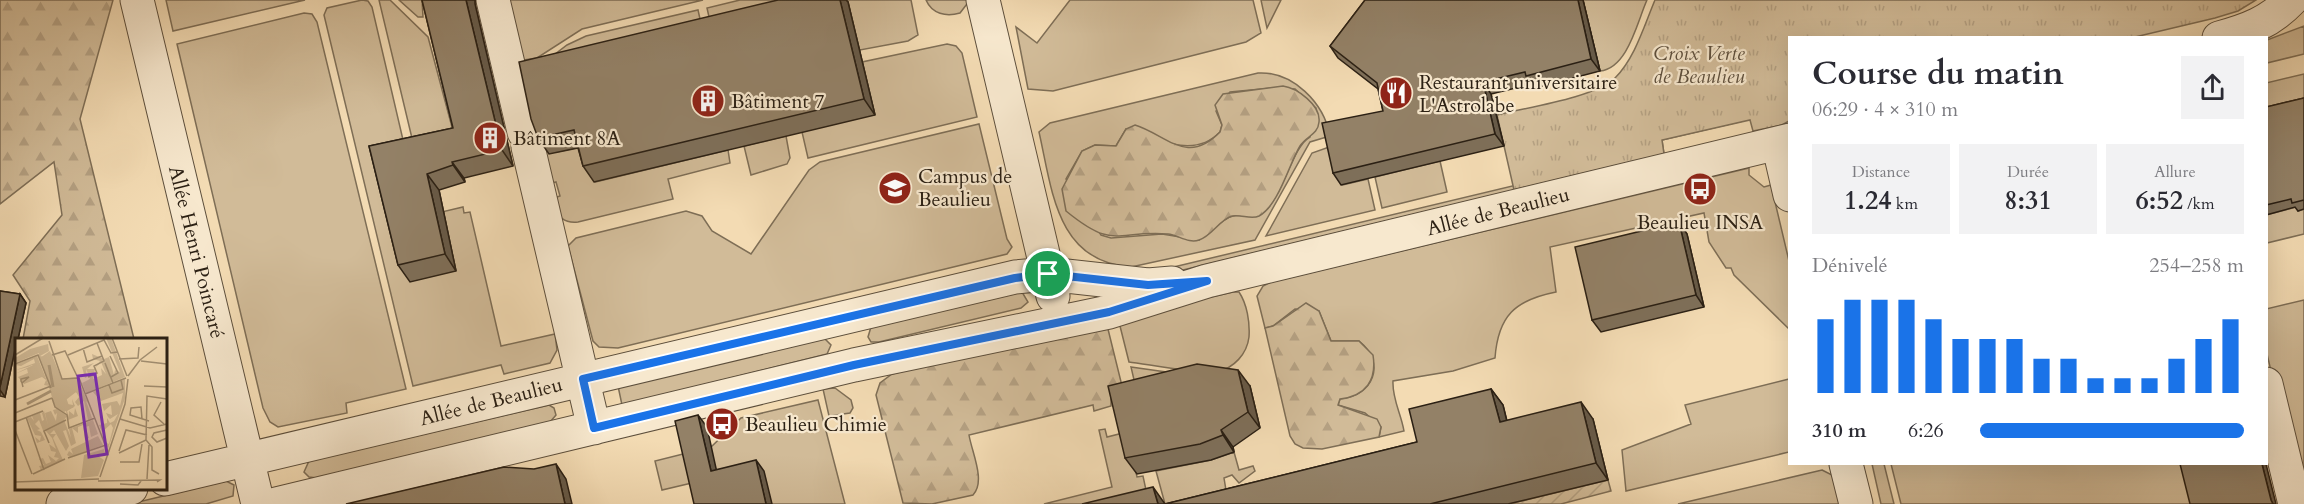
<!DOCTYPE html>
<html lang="fr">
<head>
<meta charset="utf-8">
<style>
  :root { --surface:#fff; --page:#f2f2f3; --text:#2b2b33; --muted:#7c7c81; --accent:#1a73e8 }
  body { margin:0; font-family:Cardo,serif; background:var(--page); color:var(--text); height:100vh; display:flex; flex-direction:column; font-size:22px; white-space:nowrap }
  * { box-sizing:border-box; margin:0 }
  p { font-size:20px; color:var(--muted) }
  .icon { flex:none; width:33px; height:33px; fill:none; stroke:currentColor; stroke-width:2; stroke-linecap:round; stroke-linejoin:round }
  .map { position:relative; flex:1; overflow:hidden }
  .drawer { position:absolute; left:1788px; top:36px; width:480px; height:429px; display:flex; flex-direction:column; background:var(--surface); border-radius:0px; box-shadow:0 6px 24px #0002 }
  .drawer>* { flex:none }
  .pin { position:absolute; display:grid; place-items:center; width:51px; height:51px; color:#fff; margin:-26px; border:3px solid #fff; border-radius:50%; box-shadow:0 2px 6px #0007 }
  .round { display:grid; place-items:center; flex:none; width:63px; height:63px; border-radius:0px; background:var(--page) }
  .head { display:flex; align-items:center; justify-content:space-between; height:102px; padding:0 24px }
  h1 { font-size:33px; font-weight:700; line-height:45px }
  .figures { display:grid; grid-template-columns:repeat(3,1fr); gap:9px; height:102px; padding:6px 24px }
  .figures div { display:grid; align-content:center; border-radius:0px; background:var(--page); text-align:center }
  .figures b { font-size:26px; font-weight:700 }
  .figures small { font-size:16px; font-weight:400 }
  .figures p { font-size:16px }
  .chart { height:168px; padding:12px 24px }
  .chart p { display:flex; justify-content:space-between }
  .chart svg { width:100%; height:108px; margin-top:6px; stroke:var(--accent); stroke-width:6 }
  ul { padding:0 24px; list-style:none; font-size:20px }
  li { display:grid; grid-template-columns:96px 72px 1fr; align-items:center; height:45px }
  li i { height:15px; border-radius:8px; background:var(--accent) }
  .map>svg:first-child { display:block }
  .grass { fill:#d1bb98; stroke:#7e6e56; stroke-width:1.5; fill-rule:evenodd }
  .forest { fill:url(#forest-firs); stroke:#7e6e56; stroke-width:1.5 }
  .park { fill:url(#park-tufts); stroke:#7e6e56; stroke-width:1.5 }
  .garden { fill:url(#garden-furrows); stroke:#7e6e56; stroke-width:1.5 }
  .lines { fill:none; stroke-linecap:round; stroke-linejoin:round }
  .minor-casing { stroke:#5d4f3c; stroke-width:35 }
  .minor { stroke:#f7e8ce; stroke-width:33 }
  .wall { fill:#7e6f59; stroke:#2b2014; stroke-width:1.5 }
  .shaded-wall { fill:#675a48; stroke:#2b2014; stroke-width:1.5 }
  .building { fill:#938167; stroke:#2b2014; stroke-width:1.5 }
  .route-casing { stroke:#fff; stroke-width:12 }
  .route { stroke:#1a73e8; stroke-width:8 }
  .labels { text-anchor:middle; stroke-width:4.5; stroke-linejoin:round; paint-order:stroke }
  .park-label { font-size:20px; font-style:italic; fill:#5d4e3c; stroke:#f7e8ce }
  .poi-label { font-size:20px; fill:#2b2014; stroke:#f7e8ce; text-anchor:start }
  .street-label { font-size:20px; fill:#2b2014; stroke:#f7e8ce }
  .inset-river { fill:none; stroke:#af9b7d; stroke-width:3 }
  .inset-road { fill:none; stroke:#a39073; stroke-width:1.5 }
  .view { fill:#7b2cbf; fill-opacity:0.15; stroke:#7b2cbf; stroke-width:3 }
  .inset-edge { fill:none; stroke:#2b2014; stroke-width:3 }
</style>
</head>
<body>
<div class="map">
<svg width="2304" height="504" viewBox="0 0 2304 504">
  <defs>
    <pattern id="forest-firs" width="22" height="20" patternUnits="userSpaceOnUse" patternTransform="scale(1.5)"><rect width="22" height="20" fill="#d1bb98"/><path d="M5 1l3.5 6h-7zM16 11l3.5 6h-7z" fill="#b4a082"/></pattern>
    <pattern id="park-tufts" width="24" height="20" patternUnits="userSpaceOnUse" patternTransform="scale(1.5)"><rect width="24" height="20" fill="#d1bb98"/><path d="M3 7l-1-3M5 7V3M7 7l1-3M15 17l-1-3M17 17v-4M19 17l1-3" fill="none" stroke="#b4a082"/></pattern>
    <pattern id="garden-furrows" width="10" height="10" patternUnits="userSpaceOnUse" patternTransform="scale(1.5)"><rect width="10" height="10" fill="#d1bb98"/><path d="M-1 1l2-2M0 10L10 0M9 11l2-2" fill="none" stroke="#b4a082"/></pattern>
  </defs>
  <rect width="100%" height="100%" fill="#f3dbb3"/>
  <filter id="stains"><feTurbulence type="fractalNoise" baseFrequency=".00333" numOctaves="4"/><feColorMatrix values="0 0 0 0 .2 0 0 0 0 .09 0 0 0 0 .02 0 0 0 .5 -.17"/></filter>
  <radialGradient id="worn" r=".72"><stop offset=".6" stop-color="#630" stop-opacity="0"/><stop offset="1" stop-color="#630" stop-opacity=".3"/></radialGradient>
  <path class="grass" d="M 166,0 L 305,0 L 173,31 Z
    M 362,0 L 368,1 L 372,7 L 407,157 L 442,212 L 463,207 L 464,213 L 470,212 L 501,346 L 555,334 L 557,350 L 550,363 L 504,374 L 501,365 L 413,386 L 324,15 L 327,8 Z
    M 379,0 L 390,0 L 428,37 L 457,146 L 416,155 Z
    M 399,0 L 422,0 L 423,17 L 418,17 Z
    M 501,0 L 703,0 L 582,29 L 537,58 L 517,61 Z
    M 740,0 L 818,0 L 713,35 L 707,8 Z
    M 828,0 L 911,0 L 918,35 L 908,41 L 860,50 Z
    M 926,0 L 970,0 L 960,13 C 946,17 932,14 926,0 Z
    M 1070,0 L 1253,0 L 1261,33 L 1246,42 L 1053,91 L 1028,89 L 1016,27 L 1037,43 Z
    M 1261,0 L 1281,0 L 1267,28 Z
    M 1583,0 L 1647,0 C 1637,22 1628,68 1600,71 Z
    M 698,10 L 704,37 L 546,61 L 567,45 L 586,36 Z
    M 304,13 L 312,14 L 317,22 L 406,389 L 346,403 L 347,413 L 278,427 L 270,422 L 263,408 L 177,44 Z
    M 2304,26 L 2304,54 L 2267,63 L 2267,40 Z
    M 947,44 L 956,46 L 962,53 L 977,117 L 808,158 L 802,132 L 862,62 Z
    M 1258,73 C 1293,71 1324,103 1330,136 L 1310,142 L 1255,240 L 1131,267 C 1056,262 1052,189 1039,132 L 1050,123 ZM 1273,88 L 1295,89 L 1316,108 L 1310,137 C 1294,145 1283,192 1268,208 C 1257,219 1246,213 1233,216 C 1222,218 1209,234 1199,240 L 1162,234 L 1111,238 L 1101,235 L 1066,179 L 1082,151 L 1095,145 L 1116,146 L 1126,129 C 1157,138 1193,160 1220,132 L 1222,125 L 1216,111 L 1230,92 Z
    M 2304,74 L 2304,107 L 2267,116 L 2266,83 Z
    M 1743,121 L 1662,140 L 1664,154 L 1183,270 L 1136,276 L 1592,167 L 1630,140 Z
    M 979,124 L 1007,239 L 1012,247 L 1007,254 L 618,348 L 599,347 L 593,341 L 568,246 L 576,238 L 686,211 L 702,216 L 712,231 L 751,254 L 809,170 L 820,162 Z
    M 786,136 L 790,158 L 787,164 L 751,175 L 744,146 Z
    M 535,145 L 557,152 L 585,146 L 595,182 L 728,150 L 730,163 L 668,179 L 673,199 L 578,222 C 561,224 557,213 548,200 L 560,196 L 556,182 L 544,185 Z
    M 1332,146 L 1342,185 L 1368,179 L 1375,210 L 1266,236 L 1312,153 Z
    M 1440,161 L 1447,192 L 1382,208 L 1375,177 Z
    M 1749,168 L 1749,175 L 1764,187 L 1771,185 L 1789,261 L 1789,329 L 1734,275 L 1731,268 L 1726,268 L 1709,242 L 1704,213 L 1550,247 L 1556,292 C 1515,300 1498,316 1495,358 L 1453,371 L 1393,381 C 1392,399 1401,413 1404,431 L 1379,437 L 1381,427 L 1365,413 L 1338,405 L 1340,399 C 1373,396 1387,363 1359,341 L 1331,341 L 1319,311 L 1295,309 L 1273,326 L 1265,328 L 1257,296 L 1263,286 L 1271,282 Z
    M 2296,207 L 2298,211 L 2304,209 L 2304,234 L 2267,243 L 2266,215 Z
    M 1022,292 L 1028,302 L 1021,308 L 879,342 L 871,342 L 868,337 L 871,327 Z
    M 1233,292 L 1239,292 C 1247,304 1250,322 1249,337 C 1247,354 1234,368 1217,372 C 1204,375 1146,364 1129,362 L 1118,318 Z
    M 2304,300 L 2304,504 L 2302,504 L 2267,354 L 2266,309 Z
    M 824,338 L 831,345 L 827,354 L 622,405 L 618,386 Z
    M 1131,367 L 1216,379 L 1138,397 Z
    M 1789,379 L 1789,452 L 1626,491 L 1622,450 L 1691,424 L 1685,405 Z
    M 835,388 L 851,400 L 853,408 L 850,413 L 829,416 L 823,389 Z
    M 818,400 L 845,504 L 772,504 L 717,477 L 662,490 L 655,461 L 711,447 L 741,418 Z
    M 549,405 L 554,408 L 556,415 L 550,422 L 317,478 L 309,477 L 304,472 L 309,461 Z
    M 1105,429 L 1107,437 L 1127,432 L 1137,477 L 1143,476 L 1149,504 L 1044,504 L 1112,487 L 1099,430 Z
    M 1234,452 L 1239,470 L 1253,466 L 1255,471 L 1239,483 L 1232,475 L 1224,478 L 1226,490 L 1242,504 L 1165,504 L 1156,471 L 1211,460 Z
    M 1872,464 L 1884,464 L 1894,504 L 1881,504 Z
    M 1891,464 L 2184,464 L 2194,504 L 1901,504 Z
    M 1822,470 L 1838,478 L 1848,504 L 1678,504 Z
    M 226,481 L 234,485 L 233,496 L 206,504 L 130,504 Z"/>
  <path class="forest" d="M 0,0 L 113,0 L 80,119 L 134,339 L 23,339 L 30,301 L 13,275 L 62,215 L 54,162 L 0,204 Z
    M 1283,86 C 1297,88 1321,105 1319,122 C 1318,135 1306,136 1300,146 C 1289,164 1279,205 1259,216 C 1251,220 1241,214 1232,216 C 1219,220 1212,236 1199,240 C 1189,244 1178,235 1168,234 C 1115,230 1115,251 1066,211 L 1062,189 L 1082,151 L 1095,145 L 1116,146 L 1126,129 L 1135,125 C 1167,135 1187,166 1220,132 L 1222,125 L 1215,105 L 1223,94 Z
    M 1306,303 L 1319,311 L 1331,341 L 1359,341 L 1373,355 C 1377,380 1366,396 1340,399 L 1338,405 L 1377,419 L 1381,427 L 1379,437 L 1322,449 L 1303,448 L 1295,444 L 1290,436 L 1265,328 L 1273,326 Z
    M 1106,321 L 1124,394 L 1111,397 L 1111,406 L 1094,411 L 1093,405 L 969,435 C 972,453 986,481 973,495 L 932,504 L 903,503 L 876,395 L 880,383 L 892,374 Z"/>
  <path class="park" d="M 1655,0 L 2256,0 L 2238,11 L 2215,18 L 2135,37 L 1790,38 L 1789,121 L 1782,125 L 1753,131 L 1750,120 L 1662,140 L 1664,154 L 1514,190 L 1497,115 C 1524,108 1597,97 1615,78 C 1635,58 1644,26 1655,0 Z"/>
  <path class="garden" d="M 1608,480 L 1611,491 L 1561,504 L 1509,504 Z"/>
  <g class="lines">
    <g class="minor-casing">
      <path id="minor" d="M 137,0 L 258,504
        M 493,0 L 524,132
        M 983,0 L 1053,296
        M 2219,38 C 2248,30 2270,22 2291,0
        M 1778,143 L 1790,195
        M 528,147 L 594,428
        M 2266,384 L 2295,504
        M 1846,464 L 1856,504
        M 165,479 L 1015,277 L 1048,274 L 1148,285 L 1172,283
        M 63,504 L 131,488
        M 276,504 L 854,365 L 1109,312 L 1207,281 L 1790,140"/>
    </g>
    <use href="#minor" class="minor"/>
  </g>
  <path class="wall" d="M 422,0 L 475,0 L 475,4 L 513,166 L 464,178 L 465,182 L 439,190 L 456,271 L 410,282 L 398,265 L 369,146 L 453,128 Z
    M 778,0 L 846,0 L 848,2 L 875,115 L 594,182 L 583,166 L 578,148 L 549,154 L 538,138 Z
    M 1365,0 L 1583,0 L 1600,71 L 1535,88 L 1532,84 L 1491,94 L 1504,146 L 1341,185 L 1333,173 L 1383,111 L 1378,89 L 1338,58 L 1330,46 Z
    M 2304,98 L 2304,209 L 2298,211 L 2295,207 L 2266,215 L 2266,107 Z
    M 1679,222 L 1687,234 L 1704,307 L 1601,332 L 1592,320 Z
    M 0,291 L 20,294 L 26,303 L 18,339 L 16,339 L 16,345 L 5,397 L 0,396 Z
    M 1250,386 L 1260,428 L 1233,447 L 1234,452 L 1211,460 L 1137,474 L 1125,458 Z
    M 1491,389 L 1503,405 L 1507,421 L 1593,419 L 1608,480 L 1508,504 L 1165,504 L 1417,442 Z"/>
  <path class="shaded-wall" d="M 466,0 L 475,0 L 475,4 L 513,166 L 502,150 Z
    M 840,0 L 846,0 L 848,2 L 875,115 L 864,99 Z
    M 1578,0 L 1583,0 L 1600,71 L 1591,59 Z
    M 1483,82 L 1491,94 L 1504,146 L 1495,134 Z
    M 452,162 L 464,178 L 465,182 L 453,165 Z
    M 427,174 L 439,190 L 456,271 L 445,254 Z
    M 1679,222 L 1687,234 L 1704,307 L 1696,295 Z
    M 20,294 L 26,303 L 18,339 L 16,339 L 16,345 L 5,397 L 0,390 L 0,387 Z
    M 1238,370 L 1250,386 L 1260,428 L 1248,412 Z
    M 1491,389 L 1503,405 L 1511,439 L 1500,422 Z
    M 1581,402 L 1593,419 L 1608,480 L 1596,463 Z
    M 698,415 L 707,427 L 719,482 L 711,471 Z
    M 1221,430 L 1233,447 L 1234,452 L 1223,435 Z
    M 756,460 L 764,471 L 772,504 L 766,504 Z
    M 556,464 L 566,479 L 572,504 L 565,504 Z
    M 2262,464 L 2266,464 L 2276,504 L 2273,504 L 2271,500 Z
    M 1153,487 L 1165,504 L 1158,504 Z"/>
  <path class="building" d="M 422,0 L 466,0 L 502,150 L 452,162 L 453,165 L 427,174 L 445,254 L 398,265 L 369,146 L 453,128 Z
    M 778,0 L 840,0 L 864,99 L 583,166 L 574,130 L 538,138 L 531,119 L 519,62 Z
    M 1365,0 L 1578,0 L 1591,59 L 1526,76 L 1525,72 L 1483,82 L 1495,134 L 1333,173 L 1322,123 L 1383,111 L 1377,83 L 1330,46 Z
    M 2304,98 L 2304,200 L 2292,203 L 2291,199 L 2266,205 L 2266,107 Z
    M 1679,222 L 1696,295 L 1592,320 L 1575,247 Z
    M 0,291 L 20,294 L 0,387 Z
    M 1197,364 L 1238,370 L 1248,412 L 1221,430 L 1223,435 L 1200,444 L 1125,458 L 1108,386 Z
    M 1491,389 L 1500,422 L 1581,402 L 1596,463 L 1430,504 L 1165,504 L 1417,442 L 1409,409 Z
    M 698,415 L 711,471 L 756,460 L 766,504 L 694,504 L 675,421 Z
    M 556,464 L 565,504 L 346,504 L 504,467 L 534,469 Z
    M 2180,464 L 2262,464 L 2271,500 L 2273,504 L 2190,504 Z
    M 1153,487 L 1158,504 L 1082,504 Z"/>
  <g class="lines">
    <g class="route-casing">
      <path id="route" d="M 1048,274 L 1148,285 L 1207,281 L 1109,312 L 854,365 L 594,428 L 583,379 L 1015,278 Z"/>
    </g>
    <use href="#route" class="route"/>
  </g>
  <defs>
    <g id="restaurant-disc" transform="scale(1.725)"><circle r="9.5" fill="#8f2418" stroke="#f7e8ce"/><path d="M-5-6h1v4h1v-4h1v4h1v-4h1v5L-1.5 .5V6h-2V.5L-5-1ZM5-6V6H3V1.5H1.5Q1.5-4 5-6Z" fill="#fff"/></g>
    <g id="building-disc" transform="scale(1.725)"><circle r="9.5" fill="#8f2418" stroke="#f7e8ce"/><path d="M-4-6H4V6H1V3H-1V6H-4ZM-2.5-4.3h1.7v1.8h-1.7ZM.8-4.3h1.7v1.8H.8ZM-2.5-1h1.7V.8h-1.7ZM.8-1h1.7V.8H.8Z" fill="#fff"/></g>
    <g id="university-disc" transform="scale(1.725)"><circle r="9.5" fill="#8f2418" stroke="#f7e8ce"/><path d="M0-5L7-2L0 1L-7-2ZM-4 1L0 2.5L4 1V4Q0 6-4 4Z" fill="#fff"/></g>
    <g id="bus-disc" transform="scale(1.725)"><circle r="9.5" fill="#8f2418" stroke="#f7e8ce"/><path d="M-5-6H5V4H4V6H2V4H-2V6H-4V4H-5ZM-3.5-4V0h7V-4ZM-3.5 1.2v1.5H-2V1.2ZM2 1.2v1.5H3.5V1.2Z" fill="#fff"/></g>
  </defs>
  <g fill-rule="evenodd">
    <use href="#restaurant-disc" x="1396" y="93"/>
    <use href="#building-disc" x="708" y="101"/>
    <use href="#building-disc" x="490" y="138"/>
    <use href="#university-disc" x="895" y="188"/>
    <use href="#bus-disc" x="1700" y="189"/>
    <use href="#bus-disc" x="722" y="424"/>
  </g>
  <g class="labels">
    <g class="park-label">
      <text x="1699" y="60">Croix Verte<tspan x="1699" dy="23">de Beaulieu</tspan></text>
    </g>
    <g class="poi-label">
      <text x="1419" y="89">Restaurant universitaire<tspan x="1419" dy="23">L'Astrolabe</tspan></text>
      <text x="731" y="108">Bâtiment 7</text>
      <text x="513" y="145">Bâtiment 8A</text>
      <text x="918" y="183">Campus de<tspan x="918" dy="23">Beaulieu</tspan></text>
      <text x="1700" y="229" text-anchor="middle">Beaulieu INSA</text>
      <text x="745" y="431">Beaulieu Chimie</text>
    </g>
    <g class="street-label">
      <text transform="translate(1498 211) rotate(-14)" y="7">Allée de Beaulieu</text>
      <text transform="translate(197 252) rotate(76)" y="7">Allée Henri Poincaré</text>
      <text transform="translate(491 401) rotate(-14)" y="7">Allée de Beaulieu</text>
    </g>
  </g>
  <g transform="translate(15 338)">
    <rect width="152" height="152" fill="#f3dbb3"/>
    <path d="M 91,0 L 96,0 L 110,39 L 71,55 L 67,45 L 75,41 L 71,31 L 72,39 L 70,40 L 67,29 L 79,25 L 72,31 L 80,31 L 78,41 L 87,37 L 86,30 L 91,36 L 86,24 L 80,30 L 85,23 L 78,21 L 77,16 L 89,21 L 94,19 L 99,37 L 100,32 L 105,34 ZM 33,6 L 34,13 L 25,18 L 33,20 L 36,26 L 36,15 L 47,42 L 63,40 L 77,80 L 73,82 L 69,63 L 63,68 L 60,64 L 64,59 L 61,54 L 47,65 L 58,67 L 57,61 L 60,68 L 52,73 L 54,79 L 54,73 L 59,77 L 60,70 L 63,78 L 53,82 L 51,73 L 40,68 L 47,63 L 39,65 L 39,57 L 54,44 L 39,48 L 39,55 L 24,18 L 24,15 L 0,25 L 0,20 L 15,11 ZM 22,18 L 34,48 L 29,47 L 31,42 L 27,39 L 9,46 L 3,39 L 13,35 L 12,31 L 0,36 L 18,27 L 17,27 L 13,29 L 1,32 L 20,25 L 19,21 L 6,28 L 0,27 ZM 110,41 L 110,60 L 93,111 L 90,104 L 94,106 L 98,90 L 96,86 L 87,94 L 84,87 L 92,85 L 92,80 L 95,85 L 99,83 L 103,76 L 95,81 L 93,79 L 91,75 L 97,77 L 96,67 L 89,73 L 87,66 L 102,63 L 105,68 L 108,55 L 86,63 L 78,54 ZM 42,71 L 52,78 L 49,82 L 56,100 L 54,91 L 78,82 L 83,96 L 76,99 L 74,88 L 70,89 L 74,100 L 70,102 L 68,87 L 63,89 L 63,95 L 57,90 L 61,105 L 56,108 L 51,92 L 48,93 L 54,108 L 51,113 L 39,92 L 35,96 L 41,96 L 38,100 L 48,122 L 26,132 L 24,128 L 29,127 L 24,121 L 28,120 L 31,126 L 36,124 L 33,117 L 41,123 L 44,120 L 39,119 L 41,114 L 36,113 L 34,106 L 41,111 L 37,100 L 30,92 L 29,95 L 24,82 L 20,86 L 25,91 L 22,92 L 26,94 L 30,102 L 22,105 L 20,99 L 25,103 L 26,98 L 20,97 L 12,80 L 16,79 L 19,83 L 17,78 L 25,75 L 27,83 L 29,82 L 27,75 L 29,73 L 33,87 L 30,75 L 36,73 L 41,83 L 42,75 L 40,77 L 38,72 ZM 83,98 L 88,107 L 55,119 L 52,117 L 54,113 L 58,116 L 56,111 Z" fill="#d1bb98"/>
    <path d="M 89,111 L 90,116 L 80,116 L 89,122 L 83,138 L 66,140 L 69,117 Z" fill="#d1bb98"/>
    <path d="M 35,13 L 46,41 L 62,39 L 73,65 L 61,54 L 51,59 L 54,68 L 59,69 L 49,74 L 40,69 L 25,20 Z" fill="#d1bb98"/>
    <path class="inset-river" d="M 34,27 L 38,49M 12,66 L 36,53"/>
    <path class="inset-road" d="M 97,0 L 112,38M 34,3 L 47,41 L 64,40 L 93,114M 68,10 L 72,24 L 87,18M 0,17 L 28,0 L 37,0M 37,17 L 50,13 L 62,38M 53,17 L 89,2 L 96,15 L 102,14M 95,18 L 103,35 L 96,39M 104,21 L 123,20 L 124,9M 126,23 L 152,26M 0,26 L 23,17 L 36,50M 95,38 L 90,25 L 98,45M 113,38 L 125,22 L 142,9M 73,39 L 82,35 L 79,28 L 89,23 L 82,5M 7,45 L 14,39 L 6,41 L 6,43 L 7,45 L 8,49M 94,47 L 97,55 L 108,51 L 106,42M 129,48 L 152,49M 70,56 L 111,40M 37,60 L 40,69 L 52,77 L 54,90 L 80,80M 0,62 L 36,48M 146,64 L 139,77 L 149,86M 0,75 L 37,60M 11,79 L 29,132M 105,81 L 135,90 L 152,86M 127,81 L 126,69 L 116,70 L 115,77 L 134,83M 0,84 L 28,73M 0,92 L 17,136M 152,92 L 139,95 L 137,99 L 142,104 L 152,100M 131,102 L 137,109 L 137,132 L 144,136M 34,105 L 29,93 L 51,82M 104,113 L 111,92 L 132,97M 104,115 L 131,102 L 132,58 L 152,61M 53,120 L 91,107M 105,124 L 124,124 L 127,106M 18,136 L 50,121M 85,139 L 110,66 L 113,41M 132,141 L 134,107M 83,143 L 145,142 L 142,144M 0,144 L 84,141M 105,146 L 123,147 L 126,143"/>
    <path class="view" d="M 80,36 L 92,116 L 74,119 L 63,38 Z"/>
    <rect width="152" height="152" class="inset-edge"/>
  </g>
  <rect width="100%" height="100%" filter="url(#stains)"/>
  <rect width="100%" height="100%" fill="url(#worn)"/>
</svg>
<div class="pin" style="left:1048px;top:274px;background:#1e9e55"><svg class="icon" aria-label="arrive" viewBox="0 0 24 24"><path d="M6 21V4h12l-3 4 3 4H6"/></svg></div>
<section class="drawer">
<div class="head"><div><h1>Course du matin</h1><p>06:29 · 4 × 310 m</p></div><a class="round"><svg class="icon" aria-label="share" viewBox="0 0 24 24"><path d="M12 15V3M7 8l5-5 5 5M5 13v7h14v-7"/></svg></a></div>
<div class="figures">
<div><p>Distance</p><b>1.24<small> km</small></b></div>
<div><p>Durée</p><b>8:31</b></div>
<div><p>Allure</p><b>6:52<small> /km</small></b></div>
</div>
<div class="chart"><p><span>Dénivelé</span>254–258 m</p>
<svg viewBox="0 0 160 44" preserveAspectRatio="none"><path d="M5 44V14M15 44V6M25 44V6M35 44V6M45 44V14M55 44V22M65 44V22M75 44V22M85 44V30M95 44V30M105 44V38M115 44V38M125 44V38M135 44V30M145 44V22M155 44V14"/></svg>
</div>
<ul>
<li><b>310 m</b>6:26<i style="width:100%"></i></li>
</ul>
</section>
</div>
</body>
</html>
